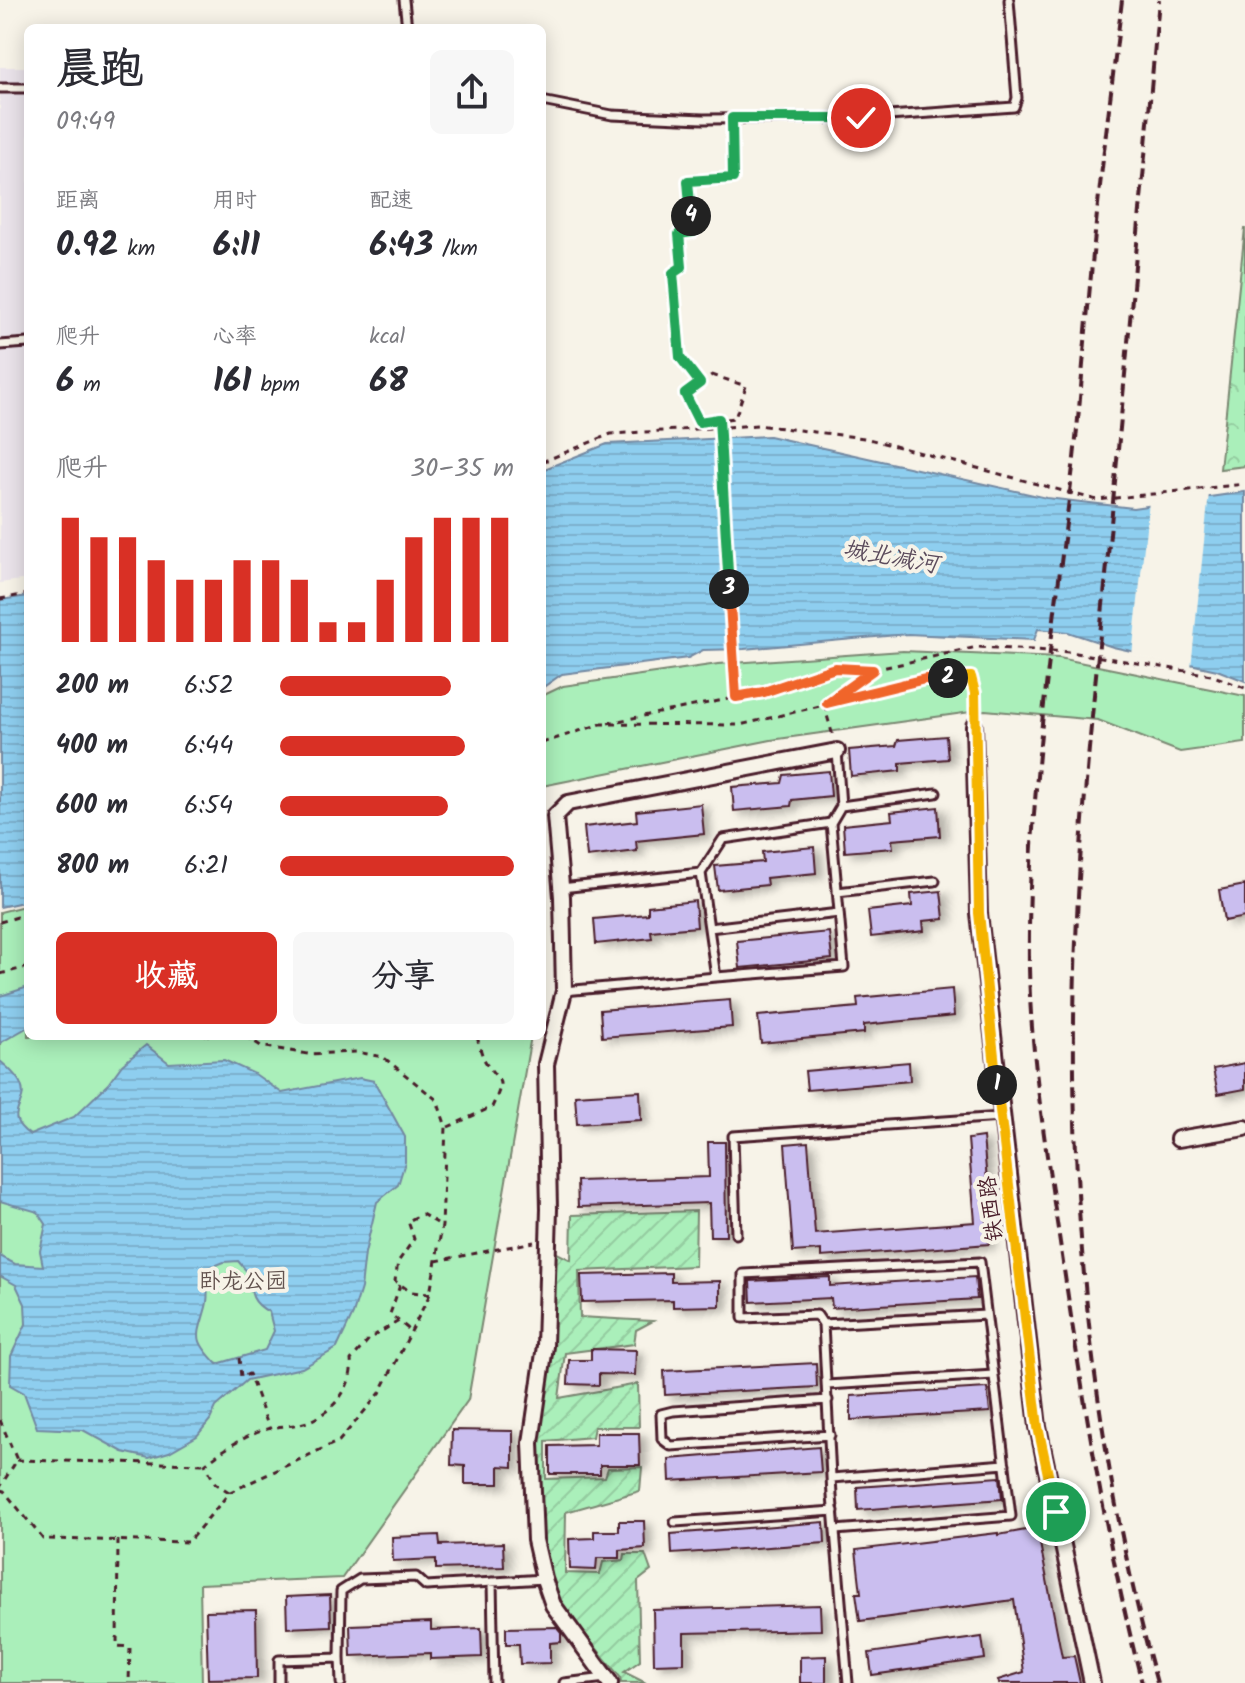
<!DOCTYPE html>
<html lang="zh">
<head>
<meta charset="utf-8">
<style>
  :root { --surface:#fff; --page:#f7f7f7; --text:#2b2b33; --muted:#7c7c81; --accent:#d93025 }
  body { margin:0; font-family:Kalam,"LXGW WenKai TC",sans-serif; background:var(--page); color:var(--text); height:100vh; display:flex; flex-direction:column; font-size:30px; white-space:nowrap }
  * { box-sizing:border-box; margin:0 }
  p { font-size:26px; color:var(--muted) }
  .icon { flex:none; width:44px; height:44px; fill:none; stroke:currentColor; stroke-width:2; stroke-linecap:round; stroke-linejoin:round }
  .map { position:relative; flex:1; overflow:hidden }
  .details { position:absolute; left:24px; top:24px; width:522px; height:1016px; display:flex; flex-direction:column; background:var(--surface); border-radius:12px; box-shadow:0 4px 20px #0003 }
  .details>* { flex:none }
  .pin { position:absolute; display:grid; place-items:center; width:68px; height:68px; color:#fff; margin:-34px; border:4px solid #fff; border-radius:50%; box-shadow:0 2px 8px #0007 }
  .km { position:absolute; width:40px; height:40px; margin:-20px; border-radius:50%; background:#222; color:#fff; font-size:22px; line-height:40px; text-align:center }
  .round { display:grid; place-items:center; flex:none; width:84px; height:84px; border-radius:12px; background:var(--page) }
  .overview { display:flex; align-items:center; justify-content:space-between; height:136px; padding:0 32px }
  h1 { font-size:44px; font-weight:700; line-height:60px }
  .figures { display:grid; grid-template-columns:repeat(3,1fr); gap:12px; height:136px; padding:8px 32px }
  .figures div { display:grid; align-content:center }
  .figures b { font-size:34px; font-weight:700 }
  .figures small { font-size:22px; font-weight:400 }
  .figures p { font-size:22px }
  .chart { height:224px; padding:16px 32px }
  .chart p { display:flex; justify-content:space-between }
  .chart svg { width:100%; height:144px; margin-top:8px; stroke:var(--accent); stroke-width:6 }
  .button { display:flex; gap:16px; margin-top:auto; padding:16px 32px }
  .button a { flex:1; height:92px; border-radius:12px; background:var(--accent); color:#fff; font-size:32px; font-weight:700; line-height:92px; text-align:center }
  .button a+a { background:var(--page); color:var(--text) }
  ul { padding:0 32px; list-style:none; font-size:26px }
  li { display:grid; grid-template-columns:128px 96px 1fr; align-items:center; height:60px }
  li i { height:20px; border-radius:10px; background:var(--accent) }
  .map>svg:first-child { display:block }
  .built { fill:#eae3ea }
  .forest { fill:url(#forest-crowns); stroke:#7a8772; stroke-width:2 }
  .park { fill:#aaefba; stroke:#7a8772; stroke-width:2 }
  .garden { fill:url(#garden-furrows); stroke:#7a8772; stroke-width:2 }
  .water { fill:url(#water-rules); stroke:#7388a1; stroke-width:2; fill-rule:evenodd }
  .pier { fill:#f7f3e8 }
  .building { fill:#cabeef; stroke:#4a1f2b; stroke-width:2; filter:url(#shadow) }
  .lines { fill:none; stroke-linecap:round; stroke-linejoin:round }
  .service-casing { stroke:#4a1f2b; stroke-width:13 }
  .minor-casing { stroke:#4a1f2b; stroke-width:20 }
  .path { stroke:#4a1f2b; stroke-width:3; stroke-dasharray:6 6; stroke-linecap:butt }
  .service { stroke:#f7f3e8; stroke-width:7 }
  .minor { stroke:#f7f3e8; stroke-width:14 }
  .rail { stroke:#4a1f2b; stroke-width:4; stroke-dasharray:12 6; stroke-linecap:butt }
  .path-bridge { stroke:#4a1f2b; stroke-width:3; stroke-dasharray:6 6; stroke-linecap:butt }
  .split-1-casing { stroke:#fff; stroke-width:16 }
  .split-2-casing { stroke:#fff; stroke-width:16 }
  .split-3-casing { stroke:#fff; stroke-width:16 }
  .split-4-casing { stroke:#fff; stroke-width:16 }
  .split-5-casing { stroke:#fff; stroke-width:16 }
  .split-1 { stroke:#f5b400; stroke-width:10 }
  .split-2 { stroke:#f5b400; stroke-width:10 }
  .split-3 { stroke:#f0652b; stroke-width:10 }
  .split-4 { stroke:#22a559; stroke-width:10 }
  .split-5 { stroke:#22a559; stroke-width:10 }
  .labels { text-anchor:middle; stroke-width:8; stroke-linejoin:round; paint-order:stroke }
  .street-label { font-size:22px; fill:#4a1f2b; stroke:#f7f3e8 }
  .park-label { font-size:22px; fill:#62534f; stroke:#f7f3e8 }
  .water-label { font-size:24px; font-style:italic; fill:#5b4b5c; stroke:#f7f3e8 }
</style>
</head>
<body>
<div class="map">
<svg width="1245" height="1683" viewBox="0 0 1245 1683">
  <defs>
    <pattern id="forest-crowns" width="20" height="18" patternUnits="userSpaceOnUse" patternTransform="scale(2)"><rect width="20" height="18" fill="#aaefba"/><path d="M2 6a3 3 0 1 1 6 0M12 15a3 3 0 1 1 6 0" fill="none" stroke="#94cca0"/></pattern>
    <pattern id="garden-furrows" width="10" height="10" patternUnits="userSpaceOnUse" patternTransform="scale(2)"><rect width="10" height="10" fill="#aaefba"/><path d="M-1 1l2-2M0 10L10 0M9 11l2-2" fill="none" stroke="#94cca0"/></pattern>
    <pattern id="water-rules" width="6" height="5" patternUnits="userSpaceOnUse" patternTransform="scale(2)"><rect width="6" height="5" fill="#8eceef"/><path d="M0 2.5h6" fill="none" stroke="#7cb0cd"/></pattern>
    <filter id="shadow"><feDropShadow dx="7" dy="4" stdDeviation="4" flood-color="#0004"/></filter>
  </defs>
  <rect width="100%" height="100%" fill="#f7f3e8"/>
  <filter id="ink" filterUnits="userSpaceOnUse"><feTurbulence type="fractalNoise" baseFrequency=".0125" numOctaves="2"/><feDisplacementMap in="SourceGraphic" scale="16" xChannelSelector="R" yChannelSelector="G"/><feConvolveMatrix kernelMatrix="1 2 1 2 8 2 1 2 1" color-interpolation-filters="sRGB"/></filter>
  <g filter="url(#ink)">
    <path class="built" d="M 0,67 L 28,67 L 28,579 L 0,583 Z"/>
    <path class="forest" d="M 1245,228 L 1245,466 L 1220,469 Z"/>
    <path class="park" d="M 903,651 L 1059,658 L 1245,696 L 1245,743 L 1180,752 L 1098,720 L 985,710 L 771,740 L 542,786 L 542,696 L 563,686 L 718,664 Z
      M 28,905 L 28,1036 L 531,1036 L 468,1400 L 342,1578 L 200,1584 L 202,1683 L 0,1683 L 0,912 Z"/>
    <path class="garden" d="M 696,1211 L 695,1266 L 579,1271 L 580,1317 L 653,1321 L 636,1330 L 634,1344 L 565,1353 L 559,1398 L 638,1384 L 639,1427 L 594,1427 L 592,1437 L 546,1441 L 546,1479 L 605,1477 L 608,1468 L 642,1467 L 640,1491 L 566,1512 L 565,1573 L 600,1574 L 603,1562 L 624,1560 L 625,1554 L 645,1554 L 651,1571 L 638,1581 L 640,1661 L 624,1672 L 646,1683 L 621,1683 L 620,1677 L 560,1604 L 529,1523 L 523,1471 L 524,1430 L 540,1326 L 543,1246 L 571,1260 L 572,1215 Z"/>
    <path class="water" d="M 769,436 L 1047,498 L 1133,508 L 1245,492 L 1245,681 L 1217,670 L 1113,647 L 1068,632 L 1038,629 L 1034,640 L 908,634 L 744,649 L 703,650 L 688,658 L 562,674 L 542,688 L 542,470 L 607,444 Z
      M 28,596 L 28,901 L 0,907 L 0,600 Z
      M 28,987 L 28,1027 L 0,1043 L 0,996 Z
      M 146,1045 L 169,1063 L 224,1060 L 255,1074 L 282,1093 L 360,1078 L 374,1081 L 405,1137 L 405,1162 L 398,1185 L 377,1202 L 365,1253 L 361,1288 L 353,1314 L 337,1348 L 302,1368 L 247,1380 L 216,1407 L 210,1420 L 197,1436 L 169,1452 L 149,1458 L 123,1452 L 83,1430 L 37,1428 L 24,1393 L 10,1385 L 11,1356 L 26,1324 L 25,1304 L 16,1285 L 0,1276 L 0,1256 L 15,1264 L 43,1266 L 40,1251 L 46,1224 L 38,1212 L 0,1201 L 0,1061 C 7,1067 18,1076 21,1085 C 30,1105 0,1114 30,1135 L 74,1117 L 108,1084 L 122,1065 ZM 238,1261 L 250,1275 C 250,1294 252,1303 269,1312 L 274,1331 L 265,1350 L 217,1364 C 192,1338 198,1337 206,1307 C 210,1293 205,1282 209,1268 L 224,1262 Z"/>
    <path class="pier" d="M 1209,493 L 1191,668 L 1132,655 L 1149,501 Z"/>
    <path class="building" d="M 946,736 L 948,759 L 900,763 L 900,771 L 851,776 L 849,750 L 896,746 L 898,740 Z
      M 829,771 L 831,796 L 792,800 L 791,806 L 734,811 L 732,787 L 782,783 L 784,775 Z
      M 701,804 L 704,834 L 636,841 L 637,851 L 587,857 L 584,827 L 637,821 L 636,811 Z
      M 938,807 L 940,836 L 892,840 L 893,848 L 845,852 L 843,825 L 892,820 L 891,812 Z
      M 814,847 L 816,873 L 766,878 L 767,885 L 718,890 L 715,866 L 763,862 L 762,852 Z
      M 1245,885 L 1245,917 L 1224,921 L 1219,890 Z
      M 941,891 L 944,919 L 923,921 L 924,931 L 871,937 L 868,911 L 912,906 L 911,894 Z
      M 695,901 L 697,927 L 651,931 L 652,938 L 596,944 L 594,919 L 648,914 L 648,906 Z
      M 829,932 L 832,959 L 740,968 L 737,941 Z
      M 952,989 L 954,1016 L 864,1025 L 864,1033 L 761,1043 L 758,1016 L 858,1007 L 857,998 Z
      M 730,1000 L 732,1027 L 602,1037 L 600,1010 Z
      M 909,1062 L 910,1081 L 807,1090 L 805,1071 Z
      M 1245,1063 L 1245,1089 L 1218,1094 L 1213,1069 Z
      M 640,1091 L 641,1120 L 577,1124 L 575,1095 Z
      M 983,1137 L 990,1213 L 986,1214 L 989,1244 L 821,1257 L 821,1250 L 793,1252 L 785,1144 L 808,1142 L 815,1234 L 975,1222 L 968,1139 Z
      M 708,1142 L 725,1142 L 726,1236 L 710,1236 L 709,1203 L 578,1207 L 577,1181 L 709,1177 Z
      M 671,1273 L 671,1282 L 720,1281 L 720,1306 L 673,1307 L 673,1300 L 582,1302 L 581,1275 Z
      M 830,1277 L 830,1286 L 975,1277 L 977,1299 L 832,1308 L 831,1298 L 751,1302 L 750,1281 Z
      M 591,1349 L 636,1350 L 635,1375 L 599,1374 L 599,1385 L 568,1384 L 569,1360 L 591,1360 Z
      M 816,1363 L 817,1387 L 665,1395 L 664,1371 Z
      M 987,1388 L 990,1412 L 851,1420 L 851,1396 Z
      M 452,1430 L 513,1431 L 513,1467 L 499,1466 L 499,1484 L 465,1484 L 465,1466 L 451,1465 Z
      M 596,1433 L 639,1433 L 640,1465 L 600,1465 L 600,1474 L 550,1474 L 550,1446 L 596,1445 Z
      M 819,1447 L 821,1472 L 670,1481 L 669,1459 Z
      M 1000,1477 L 1002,1499 L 858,1510 L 857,1487 Z
      M 619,1521 L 644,1521 L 645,1548 L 620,1550 L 620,1558 L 597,1558 L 596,1570 L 570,1569 L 569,1539 L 594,1538 L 594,1531 L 619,1531 Z
      M 824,1522 L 825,1543 L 672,1554 L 671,1534 Z
      M 1037,1528 L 1062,1657 L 1074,1656 L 1080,1683 L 999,1683 L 998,1680 L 1024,1672 L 1014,1600 L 860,1621 L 856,1593 L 861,1593 L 856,1550 L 998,1533 L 998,1535 Z
      M 439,1535 L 440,1545 L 503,1543 L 504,1567 L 436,1569 L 436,1559 L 393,1561 L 392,1537 Z
      M 330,1595 L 331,1626 L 287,1628 L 286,1597 Z
      M 820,1605 L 821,1630 L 684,1633 L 684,1663 L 654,1664 L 653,1610 Z
      M 256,1610 L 257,1678 L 208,1679 L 206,1611 Z
      M 431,1622 L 431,1630 L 481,1628 L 482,1657 L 430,1659 L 430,1653 L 351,1656 L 350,1625 Z
      M 556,1627 L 561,1633 L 561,1642 L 550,1643 L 550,1663 L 520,1664 L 519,1644 L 506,1644 L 506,1628 Z
      M 982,1637 L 985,1659 L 872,1675 L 869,1653 Z
      M 826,1656 L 826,1683 L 800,1683 L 800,1657 Z"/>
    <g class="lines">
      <g class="service-casing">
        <path id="service" d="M 404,0 L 407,28
          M 0,88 L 28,88
          M 542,101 L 612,115 L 703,119 L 861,118 L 1014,107 L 1017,98 L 1009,0
          M 0,345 L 28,343
          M 837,751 L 841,806
          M 561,888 L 701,873 L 723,839 L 831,823 L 841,806 L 936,793
          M 837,892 L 935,881
          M 709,928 L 839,913
          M 716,977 L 844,967 L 831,823
          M 564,991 L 716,977 L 701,873
          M 736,1234 L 733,1136 L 1001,1117
          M 823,1324 L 986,1315
          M 827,1385 L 994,1375
          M 828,1400 L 673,1411 L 661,1414 L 662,1439 L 671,1446 L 830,1435
          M 832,1478 L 1005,1464
          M 675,1522 L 834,1511
          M 835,1530 L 1011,1516 L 980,1262 L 743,1274 L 743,1318 L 817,1315 L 823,1324 L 832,1496 L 848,1683
          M 492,1582 L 494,1683
          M 340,1658 L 341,1683
          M 279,1683 L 279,1660 L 340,1658 L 341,1591 L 360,1579 L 416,1577 L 426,1586 L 544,1579
          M 564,1683 L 606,1678"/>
      </g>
      <g class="minor-casing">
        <path id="minor" d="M 974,726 L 979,913 L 1038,1427 L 1092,1683
          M 1178,1139 L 1245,1128
          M 610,1683 L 553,1605 L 544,1579 L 535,1540 L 531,1443 L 545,1346 L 549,1209 L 546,1064 L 564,991 L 562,897 L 555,816 L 568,803 L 837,751"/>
      </g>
      <path class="path" d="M 712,375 L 746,386 L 735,418 L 699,422 L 685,394 Z
        M 700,383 L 680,357 L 673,273 L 682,267 L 679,234 L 693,232 L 688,181 L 733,178 L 732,129
        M 727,427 L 757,425 L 865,438 L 1097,500 L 1245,484
        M 542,462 L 611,434 L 712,428
        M 722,480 L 736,696
        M 0,599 L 28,594
        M 831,702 L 925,679 L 971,677 L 975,693 L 974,714
        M 824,705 L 833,736
        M 608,723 L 764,692 L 835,668 L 873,670
        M 542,743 L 601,724 L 740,725 L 824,705 L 873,670 L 977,647 L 1070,652 L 1211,675 L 1245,688
        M 0,922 L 28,914
        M 0,974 L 28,967
        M 448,1127 L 492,1107 C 507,1075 499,1085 485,1061 C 481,1054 479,1044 477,1036
        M 436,1261 L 534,1242
        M 400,1285 L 390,1314 L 412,1332
        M 430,1294 L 411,1292 L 395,1281 L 398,1262 L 414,1239 L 408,1221 L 422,1214 L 442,1226
        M 239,1358 L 241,1377 L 249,1374 L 269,1428
        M 0,1420 L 17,1460 L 0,1487
        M 17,1460 L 205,1464
        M 0,1490 L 4,1491 L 43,1539 L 188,1542 L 230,1492 L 339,1441 L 380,1393 L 430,1294 L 442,1226 L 446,1127 L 437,1100 L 383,1057 L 357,1052 L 308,1054 L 261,1046 L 245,1036
        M 229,1492 L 215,1483 L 205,1464 C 224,1449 241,1438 264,1430 C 278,1425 293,1427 307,1422 C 333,1412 354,1387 351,1360 L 370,1338 L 399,1321
        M 118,1540 L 117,1646 L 130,1647 L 129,1683"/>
      <use href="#service" class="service"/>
      <use href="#minor" class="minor"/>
      <path class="rail" d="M 1122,0 C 1112,85 1101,169 1093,254 C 1086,325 1081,396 1073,467 C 1053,632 1027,800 1029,968 C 1031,1064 1048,1161 1062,1256 C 1083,1399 1106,1542 1142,1683
        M 1157,1683 C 1091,1443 1066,1190 1076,941 C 1081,805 1097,670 1110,534 C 1127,356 1143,178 1159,0"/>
      <path class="path-bridge" d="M 719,419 L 722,480"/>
    </g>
  </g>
  <g class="lines" filter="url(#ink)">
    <g class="split-1-casing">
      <path id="split-1" d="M 997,1085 L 1038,1427 L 1056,1512"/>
    </g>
    <g class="split-2-casing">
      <path id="split-2" d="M 948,678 L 971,677 L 975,693 L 979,913 L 997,1085"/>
    </g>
    <g class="split-3-casing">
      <path id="split-3" d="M 729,589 L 736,697 L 764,692 L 835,668 L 873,670 L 827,703 L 925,679 L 948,678"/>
    </g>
    <g class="split-4-casing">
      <path id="split-4" d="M 691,216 L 693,232 L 679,234 L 682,267 L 673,273 L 680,357 L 700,383 L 685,394 L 699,422 L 719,419 L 729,589"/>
    </g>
    <g class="split-5-casing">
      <path id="split-5" d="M 691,216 L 688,181 L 733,178 L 732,118 L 861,118"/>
    </g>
    <use href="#split-1" class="split-1"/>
    <use href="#split-2" class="split-2"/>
    <use href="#split-3" class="split-3"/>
    <use href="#split-4" class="split-4"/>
    <use href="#split-5" class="split-5"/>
  </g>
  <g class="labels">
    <g class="street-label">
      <text transform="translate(990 1209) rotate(-97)" y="8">铁西路</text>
    </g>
    <g class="park-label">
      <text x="243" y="1288">卧龙公园</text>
    </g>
    <g class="water-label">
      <text transform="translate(891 556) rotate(10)" y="8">城北减河</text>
    </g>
  </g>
</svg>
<div class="pin" style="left:1056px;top:1512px;background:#1e9e55"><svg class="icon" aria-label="arrive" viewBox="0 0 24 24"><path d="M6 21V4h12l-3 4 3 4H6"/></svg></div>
<div class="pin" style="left:861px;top:118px;background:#d93025"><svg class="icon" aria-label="check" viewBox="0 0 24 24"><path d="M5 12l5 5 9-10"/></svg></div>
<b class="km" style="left:997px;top:1085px">1</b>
<b class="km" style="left:948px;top:678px">2</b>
<b class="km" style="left:729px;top:589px">3</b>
<b class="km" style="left:691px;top:216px">4</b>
<section class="details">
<div class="overview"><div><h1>晨跑</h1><p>09:49</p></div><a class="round"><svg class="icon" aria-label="share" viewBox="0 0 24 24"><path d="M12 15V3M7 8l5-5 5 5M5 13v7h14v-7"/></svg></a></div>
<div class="figures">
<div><p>距离</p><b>0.92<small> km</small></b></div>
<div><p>用时</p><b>6:11</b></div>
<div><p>配速</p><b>6:43<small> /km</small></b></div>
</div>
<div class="figures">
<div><p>爬升</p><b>6<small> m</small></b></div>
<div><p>心率</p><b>161<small> bpm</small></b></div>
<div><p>kcal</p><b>68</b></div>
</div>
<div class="chart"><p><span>爬升</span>30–35 m</p>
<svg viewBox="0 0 160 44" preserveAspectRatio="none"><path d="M5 44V6M15 44V12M25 44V12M35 44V19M45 44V25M55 44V25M65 44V19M75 44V19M85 44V25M95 44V38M105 44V38M115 44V25M125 44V12M135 44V6M145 44V6M155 44V6"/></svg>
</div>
<ul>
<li><b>200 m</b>6:52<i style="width:73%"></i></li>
<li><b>400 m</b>6:44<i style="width:79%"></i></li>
<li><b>600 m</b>6:54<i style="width:72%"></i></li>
<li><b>800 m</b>6:21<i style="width:100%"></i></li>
</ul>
<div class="button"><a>收藏</a><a>分享</a></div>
</section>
</div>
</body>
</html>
